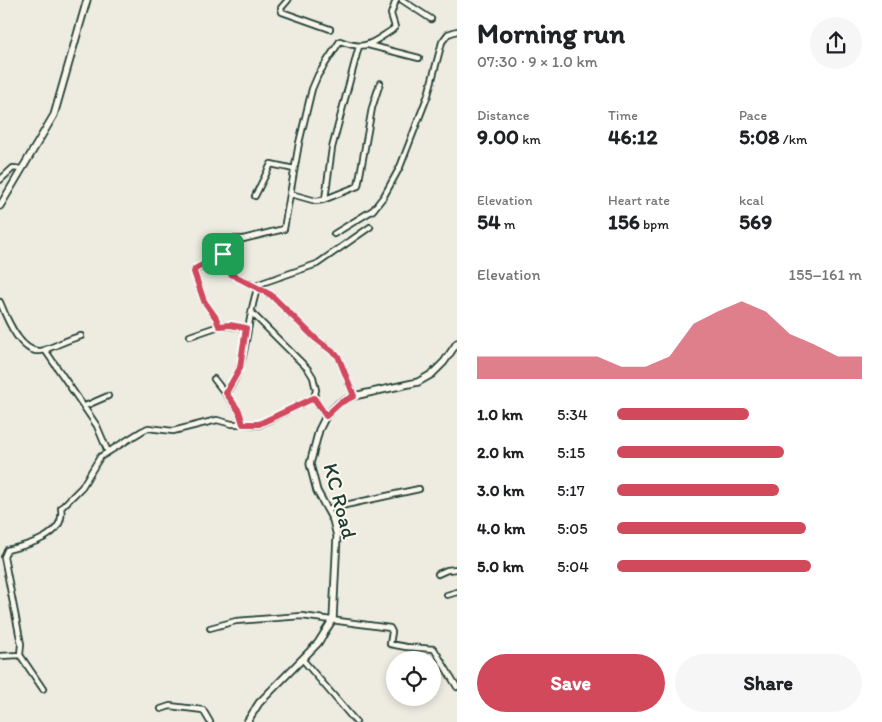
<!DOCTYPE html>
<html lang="en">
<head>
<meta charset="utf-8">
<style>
  :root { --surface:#fff; --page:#f6f6f6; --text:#202124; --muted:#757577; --accent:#d1495b }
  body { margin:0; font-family:Itim,sans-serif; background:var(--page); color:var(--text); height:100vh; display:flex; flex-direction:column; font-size:19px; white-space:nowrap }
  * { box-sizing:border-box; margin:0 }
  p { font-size:16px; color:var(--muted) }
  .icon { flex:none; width:28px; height:28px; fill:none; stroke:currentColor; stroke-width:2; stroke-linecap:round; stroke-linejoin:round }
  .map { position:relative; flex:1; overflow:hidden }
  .drawer { display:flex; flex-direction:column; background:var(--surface); width:425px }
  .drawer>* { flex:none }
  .fabs { position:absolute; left:386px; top:651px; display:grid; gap:10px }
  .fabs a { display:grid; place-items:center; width:55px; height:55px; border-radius:50%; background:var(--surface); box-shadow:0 2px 8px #0003; font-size:25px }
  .pin { position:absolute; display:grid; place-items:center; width:42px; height:42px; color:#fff; margin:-21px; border-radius:10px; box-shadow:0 2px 8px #0006 }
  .round { display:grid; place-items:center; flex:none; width:52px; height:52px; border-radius:26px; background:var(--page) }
  .overview { display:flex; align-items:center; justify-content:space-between; height:85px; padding:0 20px }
  h1 { font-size:28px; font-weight:700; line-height:38px }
  .figures { display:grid; grid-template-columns:repeat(3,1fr); gap:8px; height:85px; padding:5px 20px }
  .figures div { display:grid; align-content:center }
  .figures b { font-size:21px; font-weight:700 }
  .figures small { font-size:14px; font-weight:400 }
  .figures p { font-size:14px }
  .chart { height:140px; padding:10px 20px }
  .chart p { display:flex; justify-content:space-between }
  .chart svg { width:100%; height:90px; margin-top:5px; fill:var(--accent); opacity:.7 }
  .primary-button { display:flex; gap:10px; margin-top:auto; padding:10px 20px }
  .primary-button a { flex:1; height:58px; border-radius:30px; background:var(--accent); color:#fff; font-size:20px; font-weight:700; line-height:58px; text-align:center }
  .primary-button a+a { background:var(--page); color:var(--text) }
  ul { padding:0 20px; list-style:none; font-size:16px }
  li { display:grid; grid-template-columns:80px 60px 1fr; align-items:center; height:38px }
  li i { height:12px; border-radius:6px; background:var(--accent) }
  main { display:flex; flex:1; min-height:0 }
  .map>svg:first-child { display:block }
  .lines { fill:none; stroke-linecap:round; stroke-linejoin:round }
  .minor-casing { stroke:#1f3d34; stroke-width:8 }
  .major-casing { stroke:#1f3d34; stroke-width:9 }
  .minor { stroke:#fbf7ec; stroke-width:4.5 }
  .major { stroke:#fbf7ec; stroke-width:5.5 }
  .route-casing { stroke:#fff; stroke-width:10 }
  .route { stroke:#d1495b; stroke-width:6 }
  .labels { text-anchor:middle; stroke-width:4; stroke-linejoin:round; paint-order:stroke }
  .street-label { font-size:21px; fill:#1f3d34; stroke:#fbf7ec }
</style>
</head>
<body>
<main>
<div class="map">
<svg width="457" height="722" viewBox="0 0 457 722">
  <rect width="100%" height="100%" fill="#eeece1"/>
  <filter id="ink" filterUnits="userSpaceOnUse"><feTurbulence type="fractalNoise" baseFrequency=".02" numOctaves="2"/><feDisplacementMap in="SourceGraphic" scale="10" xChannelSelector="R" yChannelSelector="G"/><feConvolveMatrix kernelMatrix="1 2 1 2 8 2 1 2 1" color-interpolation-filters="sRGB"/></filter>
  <g filter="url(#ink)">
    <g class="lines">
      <g class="minor-casing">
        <path id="minor" d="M 288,0 L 281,8 L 282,12 L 330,29
          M 402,0 L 431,19
          M 368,45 L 419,58
          M 0,180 L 13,168 L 21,169
          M 291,194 L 316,201 L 323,200 L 358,186 L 372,108 L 380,83
          M 255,196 L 271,164 L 294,169
          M 325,199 L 332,148 L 359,46
          M 334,234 L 373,210 L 384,196 L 400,167 L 428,95 L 442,42 L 448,34 L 457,31
          M 0,302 C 6,317 22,358 44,350 C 56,346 68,339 81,336
          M 252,313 L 308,369 L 313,377 L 316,390 L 314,398 L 326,416
          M 219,326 L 216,318 L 204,301 L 194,271 L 223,254
          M 190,336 L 222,325 L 246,328
          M 45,350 L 97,426 L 108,452
          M 214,379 L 239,411 L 243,424 L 259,425 L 314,398
          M 226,393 C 250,364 245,318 259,284 L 317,264 L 370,227
          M 354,396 L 338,356 L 316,339 L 271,295 L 231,274 L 220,243 L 223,239 L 243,239 L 284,229 L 299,143 L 312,89 L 318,75 L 340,41 C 366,51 370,44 392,30 L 395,27 L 391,14 L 396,0
          M 85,406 L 108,396
          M 327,509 L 419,489
          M 438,574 L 447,570 L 457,569
          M 447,595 L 457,592
          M 210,628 L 236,621 L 302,616 L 390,628 L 392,632 L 390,644 L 406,647 L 434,649 L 457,687
          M 0,656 L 20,655
          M 303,660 L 356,722
          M 43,689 L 20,655 L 21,644 L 4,557 L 7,550 C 29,545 66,536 61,508 L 82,487 L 100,457 L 142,431 L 148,428 L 173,431 L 217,420 L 232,424 L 243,424
          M 161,709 L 170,706 L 203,710 L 210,722"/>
      </g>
      <g class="major-casing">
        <path id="major" d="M 0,206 L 54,115 L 87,0
          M 247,722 L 259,703 L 318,643 L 333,619 L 337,536 L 333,520 L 317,491 L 310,464 L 319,430 L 326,416 L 339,403 L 354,396 L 418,382 L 432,374 L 444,362 L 457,343"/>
      </g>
      <use href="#minor" class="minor"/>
      <use href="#major" class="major"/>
    </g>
  </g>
  <g class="lines" filter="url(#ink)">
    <g class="route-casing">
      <path id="route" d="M 223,254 L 231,274 L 271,295 L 316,339 L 338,356 L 354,396 L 340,403 L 326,416 L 314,398 L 259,424 L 243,424 L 239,411 L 226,393 L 240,368 L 246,328 L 230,325 L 219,326 L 216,318 L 204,301 L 194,272 L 195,269 Z"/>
    </g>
    <use href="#route" class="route"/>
  </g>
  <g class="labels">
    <g class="street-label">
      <text transform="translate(340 501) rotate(75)" y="7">KC Road</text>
    </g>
  </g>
</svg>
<div class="fabs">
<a><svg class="icon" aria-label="locate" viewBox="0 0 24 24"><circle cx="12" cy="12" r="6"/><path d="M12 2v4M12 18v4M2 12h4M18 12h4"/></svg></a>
</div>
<div class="pin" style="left:223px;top:254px;background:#1e9e55"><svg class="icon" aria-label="arrive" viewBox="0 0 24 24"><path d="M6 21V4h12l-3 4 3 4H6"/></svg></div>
</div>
<section class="drawer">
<div class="overview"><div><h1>Morning run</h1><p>07:30 · 9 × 1.0 km</p></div><a class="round"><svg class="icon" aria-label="share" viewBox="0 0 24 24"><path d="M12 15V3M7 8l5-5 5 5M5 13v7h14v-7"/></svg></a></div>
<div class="figures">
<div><p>Distance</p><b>9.00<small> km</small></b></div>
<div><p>Time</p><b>46:12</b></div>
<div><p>Pace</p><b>5:08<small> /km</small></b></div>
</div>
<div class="figures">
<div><p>Elevation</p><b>54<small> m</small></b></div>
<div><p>Heart rate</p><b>156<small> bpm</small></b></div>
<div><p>kcal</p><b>569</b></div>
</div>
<div class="chart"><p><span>Elevation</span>155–161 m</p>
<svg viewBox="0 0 160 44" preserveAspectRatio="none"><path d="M0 44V33L10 33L20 33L30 33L40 33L50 33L60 38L70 38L80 33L90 17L100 11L110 6L120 11L130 22L140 27L150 33L160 33V44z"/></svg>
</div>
<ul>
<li><b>1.0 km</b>5:34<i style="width:54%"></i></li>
<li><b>2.0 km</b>5:15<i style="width:68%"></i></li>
<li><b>3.0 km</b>5:17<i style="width:66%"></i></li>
<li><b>4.0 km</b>5:05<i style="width:77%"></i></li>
<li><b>5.0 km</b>5:04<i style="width:79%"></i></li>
</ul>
<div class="primary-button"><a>Save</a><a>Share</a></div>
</section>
</main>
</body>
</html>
